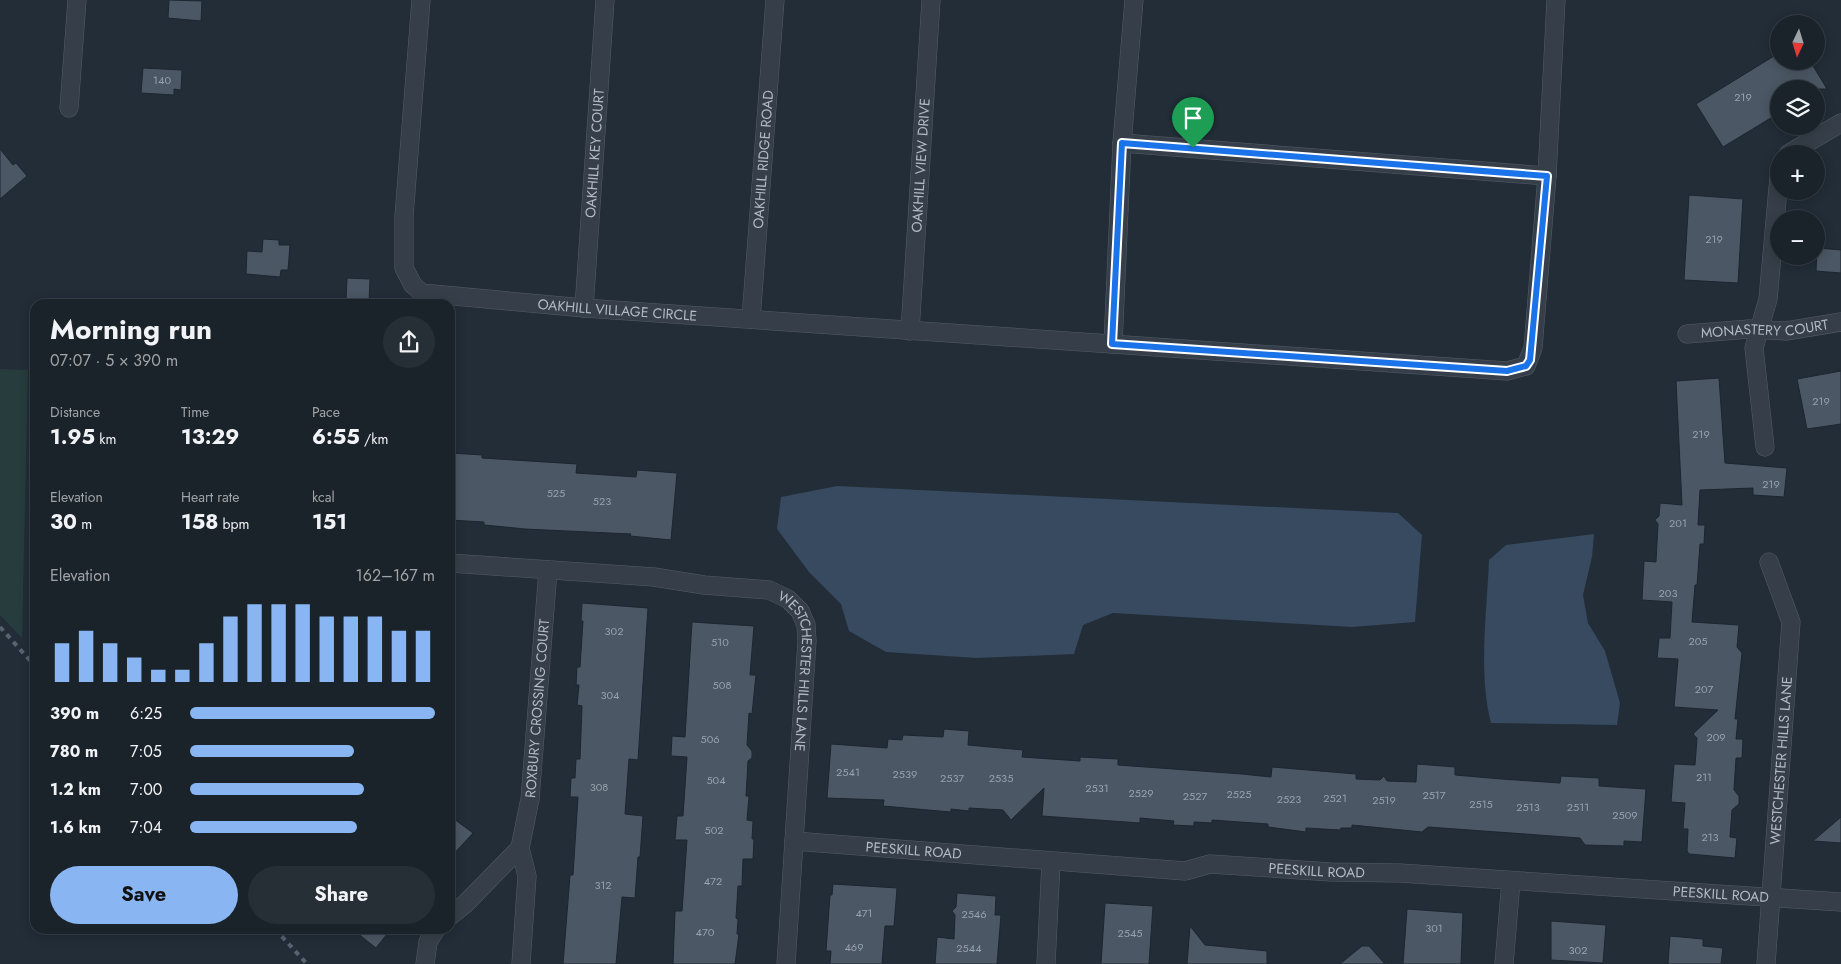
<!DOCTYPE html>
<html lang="en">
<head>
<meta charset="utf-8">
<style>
  :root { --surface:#1a222a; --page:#272f36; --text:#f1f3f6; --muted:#9fa4a8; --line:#383f47; --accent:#89b6f2 }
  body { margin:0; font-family:Jost,sans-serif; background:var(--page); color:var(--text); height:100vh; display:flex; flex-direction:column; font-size:19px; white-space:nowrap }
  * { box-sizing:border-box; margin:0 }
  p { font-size:16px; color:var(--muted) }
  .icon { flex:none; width:28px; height:28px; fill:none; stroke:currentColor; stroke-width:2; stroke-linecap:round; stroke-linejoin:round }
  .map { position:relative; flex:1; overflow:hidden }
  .sheet { position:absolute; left:30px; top:299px; width:425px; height:635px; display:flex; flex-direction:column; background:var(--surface); border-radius:15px; box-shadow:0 2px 12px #0003,0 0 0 1px var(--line) }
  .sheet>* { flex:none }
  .needle { width:32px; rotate:184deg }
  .controls { position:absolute; left:1770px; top:15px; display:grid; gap:10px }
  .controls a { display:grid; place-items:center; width:55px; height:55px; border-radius:50%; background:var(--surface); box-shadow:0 2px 12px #0003,0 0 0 1px var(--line); font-size:25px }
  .pin { position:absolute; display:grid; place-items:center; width:42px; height:42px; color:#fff; margin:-51px -21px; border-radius:50% 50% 50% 0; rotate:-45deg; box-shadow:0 0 5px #0007 }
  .pin .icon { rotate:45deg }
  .round { display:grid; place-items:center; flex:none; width:52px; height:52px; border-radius:26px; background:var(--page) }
  .overview { display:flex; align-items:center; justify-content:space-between; height:85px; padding:0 20px }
  h1 { font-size:28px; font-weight:700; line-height:38px }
  .metrics { display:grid; grid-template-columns:repeat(3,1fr); gap:8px; height:85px; padding:5px 20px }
  .metrics div { display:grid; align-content:center }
  .metrics b { font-size:21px; font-weight:700 }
  .metrics small { font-size:14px; font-weight:400 }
  .metrics p { font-size:14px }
  .chart { height:140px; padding:10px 20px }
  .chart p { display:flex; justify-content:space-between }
  .chart svg { width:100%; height:90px; margin-top:5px; stroke:var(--accent); stroke-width:6 }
  .cta { display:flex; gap:10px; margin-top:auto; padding:10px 20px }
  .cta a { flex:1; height:58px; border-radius:30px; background:var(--accent); color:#111; font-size:20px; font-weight:700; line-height:58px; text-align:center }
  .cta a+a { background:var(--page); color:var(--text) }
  ul { padding:0 20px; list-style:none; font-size:16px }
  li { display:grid; grid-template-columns:80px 60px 1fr; align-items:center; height:38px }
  li i { height:12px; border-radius:6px; background:var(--accent) }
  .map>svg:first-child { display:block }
  .green { fill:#273c3c }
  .water { fill:#374a5f }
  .building { fill:#4b5764; stroke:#1d2630 }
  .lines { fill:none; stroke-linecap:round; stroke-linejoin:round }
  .minor-casing { stroke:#545d67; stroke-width:19 }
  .minor { stroke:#363f49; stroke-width:18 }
  .rail { stroke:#586370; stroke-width:4; stroke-dasharray:5 5; stroke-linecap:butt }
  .route-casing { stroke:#fff; stroke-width:10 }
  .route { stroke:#1a73e8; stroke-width:6 }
  .labels { text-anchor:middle; stroke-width:4; stroke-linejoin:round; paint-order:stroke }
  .number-label { font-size:11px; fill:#98a1ad }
  .street-label { font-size:14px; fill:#b1bac5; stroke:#1b242e }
</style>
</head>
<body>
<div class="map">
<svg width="1841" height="964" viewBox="0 0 1841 964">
  <rect width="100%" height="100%" fill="#222d38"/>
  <path class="green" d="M 0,369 L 28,370 L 22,638 L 0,615 Z"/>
  <path class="water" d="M 837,486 L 1398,513 L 1422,535 L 1415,622 L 1352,627 L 1113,613 L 1083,625 L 1074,654 L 977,658 L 886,652 L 849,631 L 841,604 L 809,572 L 777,529 L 781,497 Z
    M 1594,534 L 1592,557 L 1583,595 L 1588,623 L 1605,651 L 1620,703 L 1617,725 L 1491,723 C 1478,673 1487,611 1489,560 L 1506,545 Z"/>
  <path class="building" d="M 169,0 L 202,1 L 201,21 L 168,18 Z
    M 1779,53 L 1779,61 L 1810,61 L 1827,89 L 1779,89 L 1779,113 L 1723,147 L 1696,104 Z
    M 143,68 L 182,70 L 181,90 L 174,89 L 174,95 L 141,93 Z
    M 0,149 L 13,165 L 16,163 L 27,176 L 0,199 Z
    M 1689,195 L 1743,199 L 1738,283 L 1684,280 Z
    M 263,239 L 279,240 L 279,245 L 290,245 L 288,270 L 281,270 L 280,277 L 246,274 L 247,251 L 262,252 Z
    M 1817,248 L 1841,250 L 1841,273 L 1816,271 Z
    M 347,278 L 370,279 L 369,302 L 346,301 Z
    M 1841,371 L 1841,424 L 1807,429 L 1797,379 Z
    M 1719,378 L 1725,463 L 1787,468 L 1784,497 L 1753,495 L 1753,488 L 1700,490 L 1698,525 L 1705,525 L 1704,544 L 1700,544 L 1697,585 L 1695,585 L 1692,622 L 1739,625 L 1737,647 L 1742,653 L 1735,719 L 1738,719 L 1736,739 L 1743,739 L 1742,758 L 1736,758 L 1734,790 L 1739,796 L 1739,804 L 1732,810 L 1730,837 L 1737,838 L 1735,858 L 1689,854 L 1687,851 L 1688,829 L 1683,829 L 1685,803 L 1671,802 L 1674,764 L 1695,765 L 1697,738 L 1693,734 L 1718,710 L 1674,707 L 1678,659 L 1657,658 L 1659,638 L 1670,638 L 1672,602 L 1642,600 L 1644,561 L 1656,562 L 1658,524 L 1655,520 L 1659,516 L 1660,503 L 1682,505 L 1676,381 Z
    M 450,453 L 482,455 L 482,458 L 577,464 L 576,473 L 636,477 L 637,470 L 677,473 L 671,540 L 630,536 L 631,534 L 525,529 L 484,525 L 484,522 L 450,520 Z
    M 582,603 L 648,608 L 638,760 L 629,759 L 625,814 L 643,816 L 640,857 L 638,857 L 635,898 L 622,897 L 616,964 L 563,964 L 570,875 L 573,875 L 578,797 L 570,797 L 571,778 L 575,778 L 576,759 L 580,759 L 582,706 L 577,705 L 579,685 L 576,685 L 577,667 L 580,667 L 583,621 L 581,621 Z
    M 692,622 L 754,626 L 750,675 L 756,675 L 752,714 L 749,713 L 747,745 L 752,751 L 752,758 L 748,761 L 746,796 L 749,796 L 747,820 L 753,821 L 752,839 L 754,839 L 753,859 L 743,859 L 742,886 L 738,886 L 736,918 L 738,920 L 737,934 L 739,934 L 735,964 L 673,964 L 675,911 L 682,911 L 687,840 L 675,840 L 677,816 L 683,816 L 687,757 L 671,756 L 672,736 L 685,737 Z
    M 944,729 L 969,731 L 968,745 L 1023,750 L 1022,757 L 1080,761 L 1080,757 L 1118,759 L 1118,765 L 1242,774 L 1271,777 L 1272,767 L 1356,774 L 1356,779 L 1380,780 L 1384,776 L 1387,781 L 1416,782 L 1417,764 L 1455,767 L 1455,775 L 1502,779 L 1560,783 L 1561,776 L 1599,778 L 1599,786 L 1646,789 L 1642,842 L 1624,841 L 1624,846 L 1585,845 L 1580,838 L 1428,827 L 1422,832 L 1352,825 L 1352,828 L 1341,828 L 1340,830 L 1306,828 L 1306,832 L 1268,827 L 1268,824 L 1212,820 L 1212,823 L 1194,822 L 1194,826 L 1173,825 L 1174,821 L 1140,818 L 1140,823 L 1042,816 L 1044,788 L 1011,820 L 1003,810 L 969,808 L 969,811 L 951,809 L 951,812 L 883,806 L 884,800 L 827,798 L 831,744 L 887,748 L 888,739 L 902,740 L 903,735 L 943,737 Z
    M 450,816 L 473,833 L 450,858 Z
    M 1841,817 L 1841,843 L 1813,841 Z
    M 833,884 L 897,888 L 894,926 L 885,926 L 882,964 L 830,964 L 831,951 L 826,951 L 830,895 L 832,895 Z
    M 957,893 L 996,896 L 995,915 L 1001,915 L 997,964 L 935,964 L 937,937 L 954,939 L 955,915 L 952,911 L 956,907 Z
    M 1105,903 L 1153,906 L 1149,964 L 1101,964 Z
    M 1407,909 L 1463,913 L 1461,964 L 1403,964 Z
    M 1551,921 L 1606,925 L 1603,963 L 1551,960 Z
    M 1190,926 L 1205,945 L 1267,951 L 1267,964 L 1187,964 Z
    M 352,929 L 391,929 L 376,948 Z
    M 1670,936 L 1703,939 L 1703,946 L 1723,948 L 1721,964 L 1668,964 Z
    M 1362,946 L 1369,946 L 1385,964 L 1340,964 Z"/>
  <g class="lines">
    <g class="minor-casing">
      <g id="minor">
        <path id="s1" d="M 421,0 L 404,216 L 404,268 L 413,285 L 422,293 L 584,308 L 1507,371 L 1526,366 L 1533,348 L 1547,176 L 1556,0"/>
        <path d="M 69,108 L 77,0"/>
        <path d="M 1122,143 L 1547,176"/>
        <path d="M 1788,154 L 1841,123"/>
        <path id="s2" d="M 584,308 L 605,0"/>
        <path id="s3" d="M 751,319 L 775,0"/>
        <path id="s4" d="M 910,331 L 931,0"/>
        <path id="s5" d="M 1687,334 L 1749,329 L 1786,331 L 1841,322"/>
        <path d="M 1113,344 L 1122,143 L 1134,0"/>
        <path d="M 1765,447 L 1754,348 L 1768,299 L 1779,177"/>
        <path id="s6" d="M 450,563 L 654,577 L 704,585 L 769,590 L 788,599 L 800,611 L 806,625 L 807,641 L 786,964"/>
        <path id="s7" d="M 794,841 L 1185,871 L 1210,864 L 1331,872 L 1400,873 L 1841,902"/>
        <path d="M 450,916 L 465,904 L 520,848"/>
        <path d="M 425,964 L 428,942 L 436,929"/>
        <path id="s8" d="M 521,964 L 527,876 L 520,848 L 530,799 L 548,570"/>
        <path d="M 1046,964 L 1051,862"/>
        <path d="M 1504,964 L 1511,881"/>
        <path id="s9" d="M 1766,964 L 1791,622 L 1769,562"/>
      </g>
    </g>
    <use href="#minor" class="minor"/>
    <path class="rail" d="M 0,627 L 35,666
      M 275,929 L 307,964"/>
  </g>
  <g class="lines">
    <g class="route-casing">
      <path id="route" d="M 1122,143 L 1547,176 L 1530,360 L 1526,366 L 1507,371 L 1112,344 Z"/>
    </g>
    <use href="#route" class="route"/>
  </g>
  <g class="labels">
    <g class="number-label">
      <text x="162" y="84">140</text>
      <text x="1743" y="101">219</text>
      <text x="1714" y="243">219</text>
      <text x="1821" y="405">219</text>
      <text x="1701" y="438">219</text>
      <text x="1771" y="488">219</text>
      <text x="556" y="497">525</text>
      <text x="602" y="505">523</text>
      <text x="1678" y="527">201</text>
      <text x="1668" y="597">203</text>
      <text x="614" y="635">302</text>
      <text x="1698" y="645">205</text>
      <text x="720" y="646">510</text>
      <text x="722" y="689">508</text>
      <text x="1704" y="693">207</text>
      <text x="610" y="699">304</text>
      <text x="1716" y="741">209</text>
      <text x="710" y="743">506</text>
      <text x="848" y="776">2541</text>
      <text x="905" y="778">2539</text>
      <text x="1704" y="781">211</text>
      <text x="952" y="782">2537</text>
      <text x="1001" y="782">2535</text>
      <text x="716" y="784">504</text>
      <text x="599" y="791">308</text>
      <text x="1097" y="792">2531</text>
      <text x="1141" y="797">2529</text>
      <text x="1239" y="798">2525</text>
      <text x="1434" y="799">2517</text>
      <text x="1195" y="800">2527</text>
      <text x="1335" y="802">2521</text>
      <text x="1289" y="803">2523</text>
      <text x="1384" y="804">2519</text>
      <text x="1481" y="808">2515</text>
      <text x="1528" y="811">2513</text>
      <text x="1578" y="811">2511</text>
      <text x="1625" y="819">2509</text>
      <text x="714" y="834">502</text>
      <text x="1710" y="841">213</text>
      <text x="713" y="885">472</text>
      <text x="603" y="889">312</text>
      <text x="864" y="917">471</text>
      <text x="974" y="918">2546</text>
      <text x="1434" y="932">301</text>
      <text x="705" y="936">470</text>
      <text x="1130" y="937">2545</text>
      <text x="854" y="951">469</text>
      <text x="969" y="952">2544</text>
      <text x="1578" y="954">302</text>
    </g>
    <g class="street-label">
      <text dy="5" stroke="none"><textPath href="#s2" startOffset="155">OAKHILL KEY COURT</textPath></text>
      <text dy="5" stroke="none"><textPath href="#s3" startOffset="160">OAKHILL RIDGE ROAD</textPath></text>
      <text dy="5" stroke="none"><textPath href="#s4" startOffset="166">OAKHILL VIEW DRIVE</textPath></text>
      <text dy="5" stroke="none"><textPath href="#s1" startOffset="496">OAKHILL VILLAGE CIRCLE</textPath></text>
      <text dy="5" stroke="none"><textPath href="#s5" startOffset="78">MONASTERY COURT</textPath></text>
      <text dy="5" stroke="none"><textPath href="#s6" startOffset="416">WESTCHESTER HILLS LANE</textPath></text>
      <text dy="5" stroke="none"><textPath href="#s8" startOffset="258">ROXBURY CROSSING COURT</textPath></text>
      <text dy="5" stroke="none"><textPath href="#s9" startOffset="204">WESTCHESTER HILLS LANE</textPath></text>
      <text dy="5" stroke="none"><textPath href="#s7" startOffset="120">PEESKILL ROAD</textPath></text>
      <text dy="5" stroke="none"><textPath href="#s7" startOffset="525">PEESKILL ROAD</textPath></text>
      <text dy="5" stroke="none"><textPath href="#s7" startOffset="930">PEESKILL ROAD</textPath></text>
    </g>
  </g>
</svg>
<div class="controls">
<a><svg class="needle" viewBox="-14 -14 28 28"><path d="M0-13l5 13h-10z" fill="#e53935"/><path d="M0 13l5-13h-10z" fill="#9fa4a8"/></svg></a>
<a><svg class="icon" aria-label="layers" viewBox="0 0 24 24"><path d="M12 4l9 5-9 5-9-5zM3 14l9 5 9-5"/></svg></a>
<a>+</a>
<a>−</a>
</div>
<div class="pin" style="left:1193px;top:148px;background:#1e9e55"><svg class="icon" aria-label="arrive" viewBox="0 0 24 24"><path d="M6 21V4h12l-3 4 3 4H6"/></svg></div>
<section class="sheet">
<div class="overview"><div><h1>Morning run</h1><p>07:07 · 5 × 390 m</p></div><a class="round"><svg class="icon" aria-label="share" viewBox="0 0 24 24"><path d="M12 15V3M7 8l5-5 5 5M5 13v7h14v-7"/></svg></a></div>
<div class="metrics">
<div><p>Distance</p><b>1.95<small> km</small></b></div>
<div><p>Time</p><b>13:29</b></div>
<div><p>Pace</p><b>6:55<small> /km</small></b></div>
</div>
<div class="metrics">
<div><p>Elevation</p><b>30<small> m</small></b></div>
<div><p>Heart rate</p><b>158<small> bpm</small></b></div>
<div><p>kcal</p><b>151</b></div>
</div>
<div class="chart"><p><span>Elevation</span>162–167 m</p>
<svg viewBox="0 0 160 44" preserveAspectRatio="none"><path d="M5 44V25M15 44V19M25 44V25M35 44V32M45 44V38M55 44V38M65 44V25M75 44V12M85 44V6M95 44V6M105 44V6M115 44V12M125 44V12M135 44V12M145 44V19M155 44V19"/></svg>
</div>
<ul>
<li><b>390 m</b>6:25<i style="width:100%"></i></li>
<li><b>780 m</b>7:05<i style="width:67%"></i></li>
<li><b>1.2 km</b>7:00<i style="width:71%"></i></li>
<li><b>1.6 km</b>7:04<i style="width:68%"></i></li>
</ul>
<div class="cta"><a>Save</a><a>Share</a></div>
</section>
</div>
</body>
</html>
